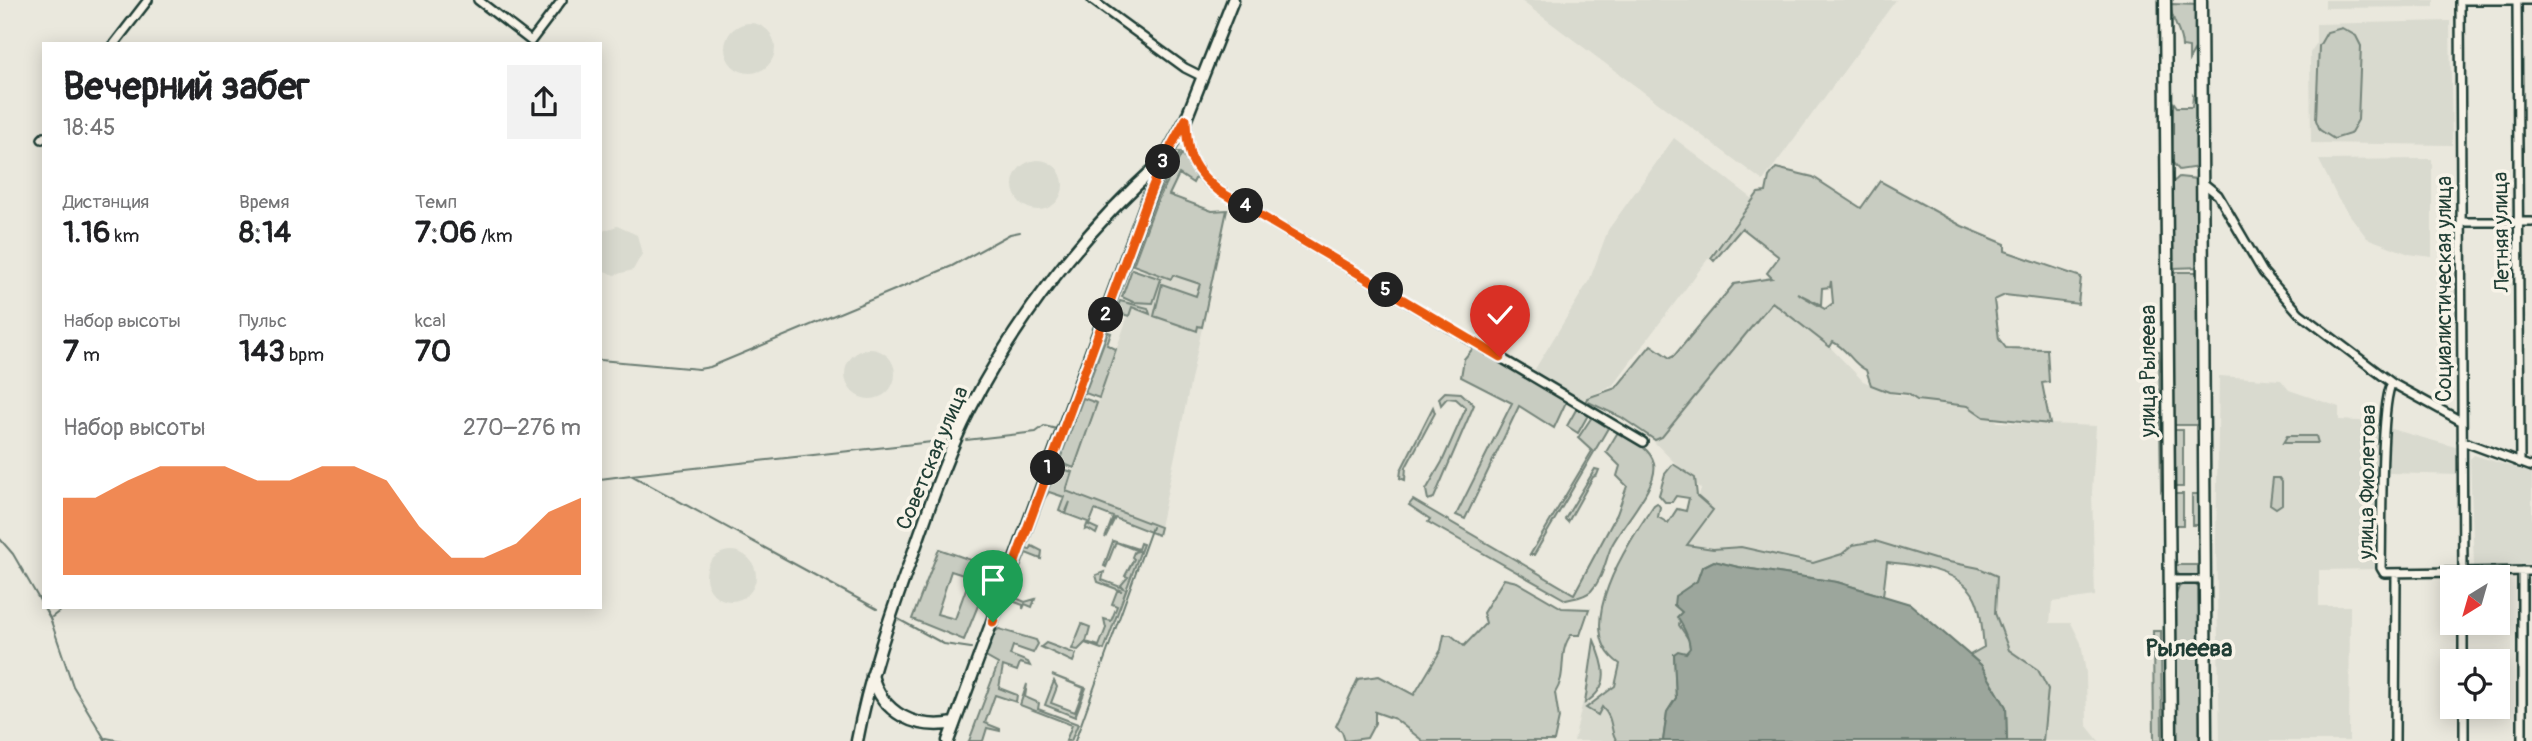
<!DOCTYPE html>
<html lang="ru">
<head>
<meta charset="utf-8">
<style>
  :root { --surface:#fff; --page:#f2f2f2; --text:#202124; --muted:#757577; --accent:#ea580c }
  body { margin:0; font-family:Pangolin,sans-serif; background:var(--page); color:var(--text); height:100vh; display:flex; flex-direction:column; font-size:26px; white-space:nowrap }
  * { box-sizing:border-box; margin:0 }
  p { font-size:23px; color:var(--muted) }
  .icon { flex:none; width:38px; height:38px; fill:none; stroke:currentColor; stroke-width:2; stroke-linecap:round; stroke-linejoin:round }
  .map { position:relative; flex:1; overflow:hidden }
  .panel { position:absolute; left:42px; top:42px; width:560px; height:567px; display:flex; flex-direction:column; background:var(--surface); border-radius:0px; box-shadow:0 4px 18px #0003 }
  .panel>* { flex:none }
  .needle { width:46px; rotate:217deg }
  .controls { position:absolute; left:2440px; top:565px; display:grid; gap:14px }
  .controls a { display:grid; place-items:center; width:70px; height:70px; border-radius:0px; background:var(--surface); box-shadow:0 4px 18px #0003; font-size:35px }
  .pin { position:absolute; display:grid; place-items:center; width:60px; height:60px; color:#fff; margin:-72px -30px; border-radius:50% 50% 50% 0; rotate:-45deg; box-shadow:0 0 7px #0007 }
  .pin .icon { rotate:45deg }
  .km { position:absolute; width:35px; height:35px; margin:-18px; border-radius:50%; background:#222; color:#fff; font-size:19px; line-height:35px; text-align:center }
  .round { display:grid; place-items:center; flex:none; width:74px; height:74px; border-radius:0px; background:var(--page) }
  .head { display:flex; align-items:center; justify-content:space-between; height:119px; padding:0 21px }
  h1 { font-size:38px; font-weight:700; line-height:52px }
  .stats { display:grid; grid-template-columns:repeat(3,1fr); gap:10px; height:119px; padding:7px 21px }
  .stats div { display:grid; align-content:center }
  .stats b { font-size:30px; font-weight:700 }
  .stats small { font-size:19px; font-weight:400 }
  .stats p { font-size:19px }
  .chart { height:196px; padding:14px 21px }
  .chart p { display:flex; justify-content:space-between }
  .chart svg { width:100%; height:126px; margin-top:7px; fill:var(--accent); opacity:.7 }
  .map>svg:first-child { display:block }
  .built { fill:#d9dacf }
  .green { fill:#c8ccc1; stroke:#74847a; stroke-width:2; fill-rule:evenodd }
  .water { fill:#9ca69c; stroke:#6a7c72; stroke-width:2 }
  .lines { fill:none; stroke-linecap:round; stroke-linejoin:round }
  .stream { stroke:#6a7c72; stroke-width:2 }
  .minor-casing { stroke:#1f3d34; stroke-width:12 }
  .major-casing { stroke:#1f3d34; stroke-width:15 }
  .minor { stroke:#f7f3e8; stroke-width:7 }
  .major { stroke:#f7f3e8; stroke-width:10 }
  .route-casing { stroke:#fff; stroke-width:14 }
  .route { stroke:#ea580c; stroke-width:9 }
  .labels { text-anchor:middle; stroke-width:7; stroke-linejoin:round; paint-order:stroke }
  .street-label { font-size:21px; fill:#1f3d34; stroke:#f7f3e8 }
  .quarter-label { font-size:24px; font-weight:bold; fill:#1f3d34; stroke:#f7f3e8 }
</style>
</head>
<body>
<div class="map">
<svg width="2532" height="741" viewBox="0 0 2532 741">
  <rect width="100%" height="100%" fill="#eae8dd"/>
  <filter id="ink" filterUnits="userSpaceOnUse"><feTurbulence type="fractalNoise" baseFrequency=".0143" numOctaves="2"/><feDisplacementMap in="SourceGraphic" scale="14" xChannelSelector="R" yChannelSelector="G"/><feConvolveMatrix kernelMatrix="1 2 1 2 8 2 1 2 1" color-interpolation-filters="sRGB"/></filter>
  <g filter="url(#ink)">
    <path class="built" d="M 1520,0 L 1896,0 L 1763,181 Z
      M 2325,0 L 2434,0 L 2434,7 L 2325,8 Z
      M 2450,21 L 2452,145 L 2311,143 L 2310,53 L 2316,44 L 2316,24 Z
      M725 48a25 25 0 1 1 50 0a25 25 0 1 1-50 0Z
      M 1674,138 L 1753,199 L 1613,385 L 1578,402 L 1532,374 L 1590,279 L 1608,230 Z
      M 2432,159 L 2432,257 L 2409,254 L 2367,238 L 2338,199 L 2319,160 Z
      M1013 185a25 25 0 1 1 50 0a25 25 0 1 1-50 0Z
      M 1163,217 L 1219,247 L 1160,527 L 1066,491 Z
      M 617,226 L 637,235 L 642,254 L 633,270 L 614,275 L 600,269 L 600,232 Z
      M 1772,302 L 1826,343 L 1863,381 L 1895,395 L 1970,401 L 1998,422 L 2096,426 L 2092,492 L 2095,596 L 2052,602 L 2050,623 L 2071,623 L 2081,643 L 2086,673 L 2087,726 L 2099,741 L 2043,741 L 2048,689 L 2038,670 L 2009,650 L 1979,568 L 1934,559 L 1875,541 L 1853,545 L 1842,554 L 1813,563 L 1741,547 L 1713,549 L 1681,544 L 1701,489 L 1654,442 Z
      M845 374a25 25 0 1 1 50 0a25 25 0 1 1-50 0Z
      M 2219,376 L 2281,380 L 2289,390 L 2339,407 L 2339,420 L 2378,422 L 2376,569 L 2319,570 L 2319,606 L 2350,606 L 2349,741 L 2220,741 L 2216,542 Z
      M 2388,428 L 2459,448 L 2459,475 L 2389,473 L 2386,471 Z
      M 2474,455 L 2532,473 L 2532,564 L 2477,568 L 2474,566 L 2470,459 Z
      M706 576a25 25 0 1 1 50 0a25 25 0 1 1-50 0Z
      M 1583,701 L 1613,713 L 1624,741 L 1574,741 Z"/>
    <path class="green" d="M 2171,4 L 2199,5 L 2197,46 L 2189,60 L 2189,48 L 2182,47 C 2182,30 2170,21 2171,4 Z
      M 2342,28 L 2356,36 L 2361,46 L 2358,120 L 2350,134 L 2334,139 L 2320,130 L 2316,120 L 2319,46 L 2327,32 Z
      M 2193,96 L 2199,108 L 2199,167 L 2179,170 L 2172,162 L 2173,106 L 2174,103 L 2177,107 L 2192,107 Z
      M 1175,152 L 1180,152 L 1153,205 L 1131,264 L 1129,260 L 1171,154 Z
      M 1182,153 L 1196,177 L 1193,183 L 1179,174 L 1169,195 L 1212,211 L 1227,210 L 1202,327 L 1198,326 L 1197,331 L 1154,316 L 1162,284 L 1196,296 L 1200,284 L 1173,275 L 1171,279 L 1133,265 L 1155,206 Z
      M 1776,168 L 1813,177 L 1861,208 L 1880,181 L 1962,226 L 2005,244 L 2005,251 L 2081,277 L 2078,304 L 2005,295 L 1994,300 L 1999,339 L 2006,348 L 2047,349 L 2049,382 L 2042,383 L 2050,424 L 1984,417 L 1968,406 L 1917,400 L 1908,394 L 1889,392 L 1871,385 L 1866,370 C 1852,364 1848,349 1833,342 L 1830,347 L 1772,302 L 1662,437 L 1655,440 L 1621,417 L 1586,401 L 1587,398 L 1616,388 L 1651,345 L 1670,358 L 1674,356 L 1734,284 L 1772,278 L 1767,273 L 1779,257 L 1742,228 L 1714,261 L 1711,258 L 1758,193 L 1766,192 L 1769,177 ZM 1831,281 L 1833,303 L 1825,309 L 1797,293 L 1821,305 L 1822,288 L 1830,287 Z
      M 2179,177 L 2197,179 L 2201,267 L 2173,268 L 2172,183 Z
      M 1132,269 L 1161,279 L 1153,303 L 1133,302 L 1122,297 Z
      M 2173,272 L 2201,272 L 2202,425 L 2174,425 Z
      M 1120,301 L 1148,308 L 1150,314 L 1132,307 L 1129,316 L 1116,312 Z
      M 1108,332 L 1111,333 L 1107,345 L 1116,349 L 1099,398 L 1085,393 Z
      M 1474,347 L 1567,400 L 1554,428 L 1519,406 L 1465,519 L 1456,515 L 1512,403 L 1461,377 L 1464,359 Z
      M 2159,350 L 2161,370 L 2165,373 L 2166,482 L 2161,490 Z
      M 1445,392 L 1461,393 L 1474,405 L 1434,498 L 1428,500 L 1426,490 L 1442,462 L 1466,408 L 1456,399 L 1447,398 L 1441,405 L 1439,398 Z
      M 1083,398 L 1097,403 L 1074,468 L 1059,462 Z
      M 1433,407 L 1435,413 L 1406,467 L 1405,480 L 1400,478 L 1401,470 Z
      M 1577,408 L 1588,415 L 1578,433 L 1567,426 Z
      M 1592,417 L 1608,428 L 1534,555 L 1530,555 L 1592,451 L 1578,438 Z
      M 2174,430 L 2183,430 L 2183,487 L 2174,487 Z
      M 1618,432 C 1630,439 1650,447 1654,463 C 1659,486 1622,524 1611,547 C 1605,562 1603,578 1591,591 C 1585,597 1574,598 1566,600 L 1428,522 L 1430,519 L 1409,505 L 1413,500 L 1574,594 L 1617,514 L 1627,486 L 1617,476 L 1620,466 L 1606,452 Z
      M 2287,436 L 2316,436 L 2318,443 L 2283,443 Z
      M 1673,464 L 1695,478 L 1697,496 L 1713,510 L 1687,545 L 1713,549 L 1741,547 L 1813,563 L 1842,554 L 1853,545 L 1875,541 L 1934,559 L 1979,568 L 1997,576 L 1995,613 L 2009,650 L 2038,670 L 2048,689 L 2043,741 L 2007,741 L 2006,707 L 1981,665 L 1970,655 L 1984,647 C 1982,631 1982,613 1975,598 C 1962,570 1915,565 1887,562 L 1883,596 L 1837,582 L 1738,567 L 1714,561 L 1702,567 L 1697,581 L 1679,608 L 1682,612 L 1679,625 L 1689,640 L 1690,649 L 1686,653 L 1674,654 L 1676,698 L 1667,712 L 1663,741 L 1617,741 C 1609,731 1615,720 1602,707 L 1598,715 L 1586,708 L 1615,686 L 1620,664 C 1569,630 1629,542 1654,505 L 1657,503 L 1660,507 L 1658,517 L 1668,523 L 1677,509 L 1686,511 L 1689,498 L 1676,496 L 1672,502 L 1665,502 L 1659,495 L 1665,474 Z
      M 1057,467 L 1072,472 L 1066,491 L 1160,527 L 1158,535 L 1115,518 L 1105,538 L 1113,517 L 1095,510 L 1089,525 L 1098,529 L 1096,534 L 1088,529 L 1085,530 L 1088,522 L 1066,514 L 1070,502 L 1065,514 L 1059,511 L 1064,497 L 1049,492 L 1044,499 Z
      M 1595,469 L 1599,470 L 1597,475 L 1593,477 L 1568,522 L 1565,519 Z
      M 2273,478 L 2279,478 L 2282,482 L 2282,504 L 2276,508 L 2270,504 Z
      M 2174,494 L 2183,494 L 2183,525 L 2174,525 Z
      M 2192,494 L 2202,494 L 2202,525 L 2192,525 Z
      M 1113,541 L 1138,549 L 1140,543 L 1143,544 L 1104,650 L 1085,643 L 1078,650 L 1072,649 L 1082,624 L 1090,627 L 1086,642 L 1099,646 L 1106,628 L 1104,619 L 1111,621 L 1117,606 L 1112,604 L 1117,591 L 1122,591 L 1098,582 L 1096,575 L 1104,572 L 1102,580 L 1123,588 L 1121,585 L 1128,577 L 1125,576 L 1134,559 L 1132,557 L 1134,552 L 1138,551 L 1116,542 L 1106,567 L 1104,566 Z
      M 1032,546 L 1042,551 L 1041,559 L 1026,553 L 1009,595 L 1025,602 L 1035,599 L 1032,607 L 1025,604 L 1023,609 L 1023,605 L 1007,599 L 1026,549 L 1030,550 Z
      M 939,549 L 994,568 L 988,583 L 951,571 L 937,614 L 955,619 L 968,583 L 986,586 L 964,640 L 912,619 Z
      M 2174,549 L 2177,565 L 2199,565 L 2199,549 L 2202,549 L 2199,576 L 2179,575 L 2174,569 Z
      M 1504,579 L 1517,582 L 1562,608 L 1589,609 L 1580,635 L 1571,635 C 1557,653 1568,673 1555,693 L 1559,718 L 1554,741 L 1423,741 L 1395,719 L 1375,712 L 1375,723 L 1367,738 L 1345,741 L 1342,732 L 1336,726 L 1358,679 L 1379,676 L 1414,695 L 1441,650 L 1444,635 L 1451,635 L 1464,646 L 1486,623 L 1483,613 Z
      M 2183,584 L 2194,584 L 2201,589 L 2204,741 L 2177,741 L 2176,595 L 2179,587 Z
      M 999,629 L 1036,640 L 1038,644 L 1033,653 L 1013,646 L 1010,655 L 1028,662 L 1030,666 L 1020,663 L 1017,671 L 1003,666 L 999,688 L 1017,695 L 1016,702 L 995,695 L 985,723 L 1000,729 L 1000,731 L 987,728 L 983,741 L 969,741 L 998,664 L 984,656 L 992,634 Z
      M 2153,631 L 2161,631 L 2162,741 L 2154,741 Z
      M 1594,640 C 1605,665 1612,686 1585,703 Z
      M 1046,643 L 1076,654 L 1073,662 L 1041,647 Z
      M 1052,675 L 1086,688 L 1075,717 L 1045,705 L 1054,681 L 1057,687 L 1051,703 L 1075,712 L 1084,688 Z
      M 1027,684 L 1025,697 L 1039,703 L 1038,709 L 1078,724 L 1071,741 L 1066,741 L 1072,725 L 1020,705 Z"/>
    <path class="water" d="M 1714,561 L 1738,567 L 1837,582 L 1910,604 L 1981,665 L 2006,707 L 2007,741 L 1663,741 L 1667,712 L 1676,698 L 1674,654 L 1678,651 L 1686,653 L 1690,648 C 1689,637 1682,624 1677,617 L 1682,612 L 1674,605 L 1675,596 L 1697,581 L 1702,567 Z"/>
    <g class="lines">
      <path class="stream" d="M 600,360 L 699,369 L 710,367 L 952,266 L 1010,234 L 1020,232
        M 966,440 L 1036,432 L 1044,426 L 1057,429
        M 631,475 L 941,441
        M 600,479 L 631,475 L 877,609
        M 0,539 L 13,554 L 50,618 L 73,686 L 106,741
        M 52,617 L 65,607
        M 898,619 L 944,644 L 971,648
        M 106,738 L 122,741
        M 1075,741 L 1152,527"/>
      <g class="minor-casing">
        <path id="minor" d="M 478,0 L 531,41 L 562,0
          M 1092,0 L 1185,68 L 1203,77
          M 2460,0 L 2463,578
          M 2460,0 L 2532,0
          M 2517,0 L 2520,463
          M 114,44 L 148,0
          M 1186,119 C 1187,155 1190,168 1219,191 L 1643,442
          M 42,139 L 44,137
          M 2202,182 L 2218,195 L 2263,272 L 2299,313 L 2392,383 L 2461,421
          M 2462,222 L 2532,222
          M 2392,383 C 2380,402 2382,536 2381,568 L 2384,573 L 2532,571
          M 2462,441 L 2532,467
          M 2522,571 L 2522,741
          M 2169,580 L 2205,580
          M 2463,623 L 2463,662
          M 2464,707 L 2464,741
          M 2395,741 L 2396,575"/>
      </g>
      <g class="major-casing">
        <path id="major" d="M 2165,0 L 2171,741
          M 2201,0 L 2206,741
          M 872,675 C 882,714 916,730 954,723
          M 857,741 C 869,678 889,619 911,559 C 929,509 945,458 969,411 C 1017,318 1084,230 1163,161
          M 948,741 L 1148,198 L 1163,161 L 1186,119 L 1233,0"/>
      </g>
      <use href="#minor" class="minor"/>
      <use href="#major" class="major"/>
    </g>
  </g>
  <g class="lines" filter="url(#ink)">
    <g class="route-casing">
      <path id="route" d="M 993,622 L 1148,198 L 1163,161 L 1186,119 C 1187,155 1190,167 1219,191 L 1500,357"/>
    </g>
    <use href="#route" class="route"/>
  </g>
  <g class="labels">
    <g class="street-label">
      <text transform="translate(2501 232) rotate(-91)" y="7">Летняя улица</text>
      <text transform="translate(2444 289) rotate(-90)" y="7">Социалистическая улица</text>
      <text transform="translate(2148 371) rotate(-90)" y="7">улица Рылеева</text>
      <text transform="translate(932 458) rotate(-67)" y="7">Советская улица</text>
      <text transform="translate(2367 482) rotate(-89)" y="7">улица Фиолетова</text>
    </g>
    <g class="quarter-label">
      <text x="2189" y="656">Рылеева</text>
    </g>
  </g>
</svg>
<div class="controls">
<a><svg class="needle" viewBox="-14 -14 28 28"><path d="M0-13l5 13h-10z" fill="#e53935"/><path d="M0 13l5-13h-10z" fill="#757577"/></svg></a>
<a><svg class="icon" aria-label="locate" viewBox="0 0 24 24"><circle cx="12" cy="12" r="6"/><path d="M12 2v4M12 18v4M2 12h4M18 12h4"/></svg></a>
</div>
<div class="pin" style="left:993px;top:622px;background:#1e9e55"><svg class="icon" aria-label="arrive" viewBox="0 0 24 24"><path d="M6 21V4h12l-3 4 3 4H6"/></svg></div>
<div class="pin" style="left:1500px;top:357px;background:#d93025"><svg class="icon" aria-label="check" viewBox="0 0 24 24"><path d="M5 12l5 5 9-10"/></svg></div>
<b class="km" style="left:1048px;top:468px">1</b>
<b class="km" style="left:1106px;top:315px">2</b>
<b class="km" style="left:1163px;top:162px">3</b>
<b class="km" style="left:1246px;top:206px">4</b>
<b class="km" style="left:1386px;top:290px">5</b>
<section class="panel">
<div class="head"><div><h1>Вечерний забег</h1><p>18:45</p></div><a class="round"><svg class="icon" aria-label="share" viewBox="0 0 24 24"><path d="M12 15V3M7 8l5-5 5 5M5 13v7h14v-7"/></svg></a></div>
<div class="stats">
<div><p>Дистанция</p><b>1.16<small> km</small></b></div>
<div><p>Время</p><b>8:14</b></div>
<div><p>Темп</p><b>7:06<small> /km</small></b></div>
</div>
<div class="stats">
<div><p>Набор высоты</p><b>7<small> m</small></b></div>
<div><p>Пульс</p><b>143<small> bpm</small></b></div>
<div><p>kcal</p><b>70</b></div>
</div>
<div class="chart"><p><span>Набор высоты</span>270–276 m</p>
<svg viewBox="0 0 160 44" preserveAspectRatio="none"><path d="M0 44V17L10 17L20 11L30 6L40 6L50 6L60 11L70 11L80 6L90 6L100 11L110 27L120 38L130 38L140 33L150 22L160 17V44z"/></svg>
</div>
</section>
</div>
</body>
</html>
